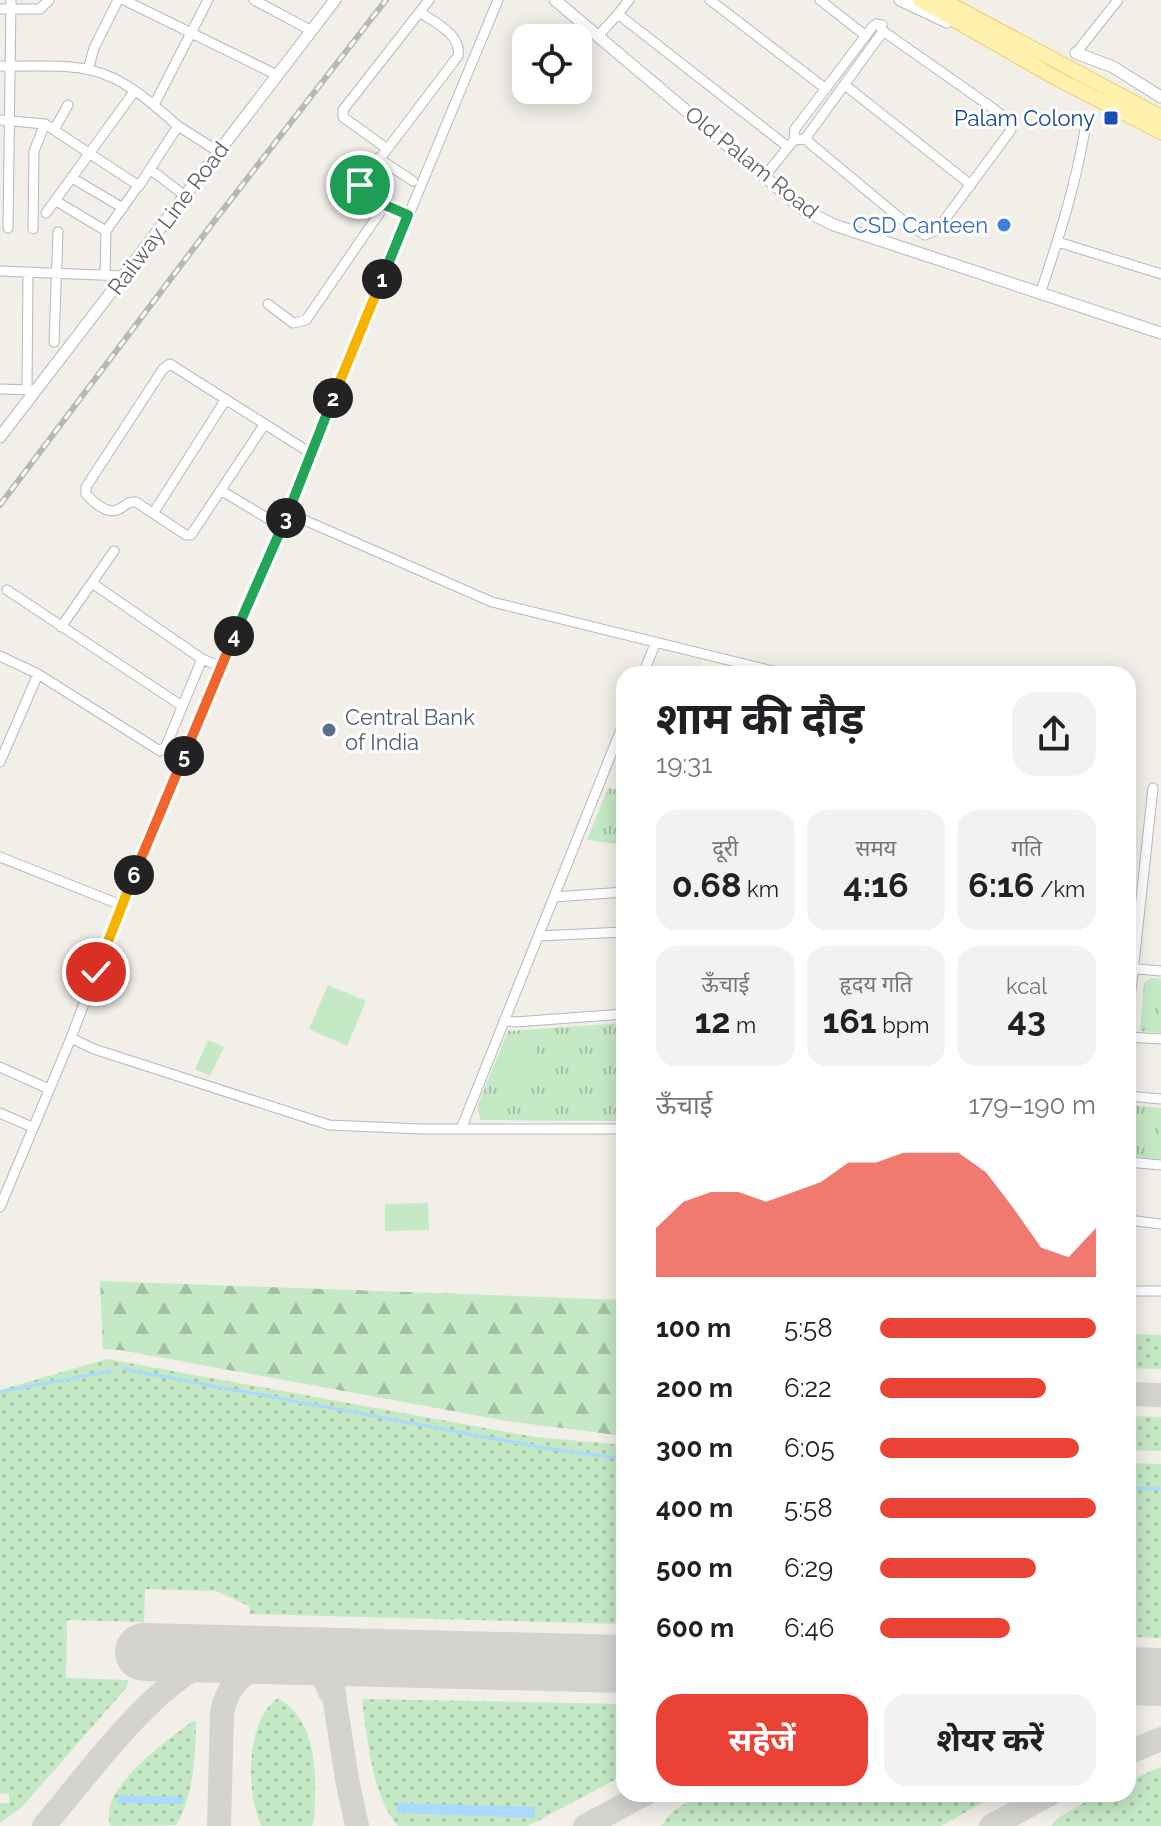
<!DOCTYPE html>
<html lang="hi">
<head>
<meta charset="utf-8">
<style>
  :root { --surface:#fff; --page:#f2f2f2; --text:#202124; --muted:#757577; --accent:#ea4335 }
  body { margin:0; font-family:Raleway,"Noto Sans Devanagari",sans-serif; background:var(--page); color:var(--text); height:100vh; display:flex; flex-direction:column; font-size:30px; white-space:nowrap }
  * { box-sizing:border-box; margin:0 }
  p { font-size:26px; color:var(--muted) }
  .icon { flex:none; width:44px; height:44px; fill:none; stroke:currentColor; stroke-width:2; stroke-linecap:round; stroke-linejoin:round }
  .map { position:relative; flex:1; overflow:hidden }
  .details { position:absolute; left:616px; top:666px; width:520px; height:1136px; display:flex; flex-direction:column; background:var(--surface); border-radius:24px; box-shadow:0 4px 20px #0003 }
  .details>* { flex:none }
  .fabs { position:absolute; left:512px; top:24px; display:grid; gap:16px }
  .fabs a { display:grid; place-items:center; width:80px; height:80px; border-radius:16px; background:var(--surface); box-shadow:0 4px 20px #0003; font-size:40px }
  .pin { position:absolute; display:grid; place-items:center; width:68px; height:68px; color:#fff; margin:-34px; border:4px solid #fff; border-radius:50%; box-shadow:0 2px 8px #0007 }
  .km { position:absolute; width:40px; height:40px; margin:-20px; border-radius:50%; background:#222; color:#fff; font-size:22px; line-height:40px; text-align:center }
  .round { display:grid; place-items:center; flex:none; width:84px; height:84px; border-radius:24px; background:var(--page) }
  .summary { display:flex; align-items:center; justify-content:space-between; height:136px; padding:0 40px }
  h1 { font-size:44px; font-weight:700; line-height:60px }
  .metrics { display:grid; grid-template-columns:repeat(3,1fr); gap:12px; height:136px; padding:8px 40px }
  .metrics div { display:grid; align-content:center; border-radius:20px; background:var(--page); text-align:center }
  .metrics b { font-size:34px; font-weight:700 }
  .metrics small { font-size:22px; font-weight:400 }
  .metrics p { font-size:22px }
  .chart { height:224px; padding:16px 40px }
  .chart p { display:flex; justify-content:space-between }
  .chart svg { width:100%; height:144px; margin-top:8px; fill:var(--accent); opacity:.7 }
  .button { display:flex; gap:16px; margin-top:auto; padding:16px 40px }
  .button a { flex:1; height:92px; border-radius:24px; background:var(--accent); color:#fff; font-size:32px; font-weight:700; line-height:92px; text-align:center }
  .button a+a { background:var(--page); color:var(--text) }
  ul { padding:0 40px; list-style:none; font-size:26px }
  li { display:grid; grid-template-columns:128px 96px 1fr; align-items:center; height:60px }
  li i { height:20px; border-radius:10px; background:var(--accent) }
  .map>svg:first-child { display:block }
  .commercial { fill:#fef7e0 }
  .grass { fill:url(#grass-dots) }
  .forest { fill:url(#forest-firs) }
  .park { fill:url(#park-tufts) }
  .pitch { fill:#c5e8c5 }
  .water { fill:#aadaff }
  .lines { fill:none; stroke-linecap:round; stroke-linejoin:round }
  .stream { stroke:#aadaff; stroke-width:3 }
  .taxiway { stroke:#d4d3d0; stroke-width:24 }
  .runway { stroke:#d4d3d0; stroke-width:58 }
  .minor-casing { stroke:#b5b8bc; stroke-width:11 }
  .tertiary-casing { stroke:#b5b8bc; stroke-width:13 }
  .primary-casing { stroke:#f2c960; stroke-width:16 }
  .minor { stroke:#fff; stroke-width:9 }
  .tertiary { stroke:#fff; stroke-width:11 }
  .primary { stroke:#fff2af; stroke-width:14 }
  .rail-casing { stroke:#b6b7b8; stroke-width:6 }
  .rail { stroke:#fff; stroke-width:3; stroke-dasharray:9; stroke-linecap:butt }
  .split-1-casing { stroke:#fff; stroke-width:16 }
  .split-2-casing { stroke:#fff; stroke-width:16 }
  .split-3-casing { stroke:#fff; stroke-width:16 }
  .split-4-casing { stroke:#fff; stroke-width:16 }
  .split-5-casing { stroke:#fff; stroke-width:16 }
  .split-6-casing { stroke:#fff; stroke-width:16 }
  .split-7-casing { stroke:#fff; stroke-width:16 }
  .split-1 { stroke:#22a559; stroke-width:10 }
  .split-2 { stroke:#f5b400; stroke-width:10 }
  .split-3 { stroke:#22a559; stroke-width:10 }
  .split-4 { stroke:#22a559; stroke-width:10 }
  .split-5 { stroke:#f0652b; stroke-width:10 }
  .split-6 { stroke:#f0652b; stroke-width:10 }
  .split-7 { stroke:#f5b400; stroke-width:10 }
  .transit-dot { fill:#1a4fb4; stroke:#fff; stroke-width:3 }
  .shop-dot { fill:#3f7fe0; stroke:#fff; stroke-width:3 }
  .service-dot { fill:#5c6f8a; stroke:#fff; stroke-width:3 }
  .labels { text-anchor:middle; stroke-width:6; stroke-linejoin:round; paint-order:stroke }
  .transit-label { font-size:22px; fill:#164399; stroke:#fff; text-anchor:end }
  .street-label { font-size:22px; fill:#5f6368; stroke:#fff }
  .shop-label { font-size:22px; fill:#366cbe; stroke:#fff; text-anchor:end }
  .service-label { font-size:22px; fill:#4e5e75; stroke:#fff; text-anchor:start }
</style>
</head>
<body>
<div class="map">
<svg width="1161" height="1826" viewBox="0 0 1161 1826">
  <defs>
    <pattern id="grass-dots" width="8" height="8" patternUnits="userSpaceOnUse" patternTransform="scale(2)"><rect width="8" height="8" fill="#c5e8c5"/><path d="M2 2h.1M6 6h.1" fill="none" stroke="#a3c0a4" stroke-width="1.8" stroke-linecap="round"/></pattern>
    <pattern id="forest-firs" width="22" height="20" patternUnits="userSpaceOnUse" patternTransform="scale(2)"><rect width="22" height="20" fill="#c5e8c5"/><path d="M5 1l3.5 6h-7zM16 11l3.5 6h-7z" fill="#a3c0a4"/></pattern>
    <pattern id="park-tufts" width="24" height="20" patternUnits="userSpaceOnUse" patternTransform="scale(2)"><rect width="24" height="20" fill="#c5e8c5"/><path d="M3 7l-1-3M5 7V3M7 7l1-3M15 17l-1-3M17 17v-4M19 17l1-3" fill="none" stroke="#a3c0a4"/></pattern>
  </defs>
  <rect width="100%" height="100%" fill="#f1efe8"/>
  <path class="commercial" d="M 703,659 L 744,668 L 742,674 L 697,674 Z"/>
  <path class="grass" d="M 1128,1334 L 1161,1335 L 1161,1369 L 1128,1368 Z
    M 107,1359 L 535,1437 L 624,1445 L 624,1624 L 250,1614 L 249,1606 L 216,1591 L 145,1589 L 144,1622 L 67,1620 L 66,1678 L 128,1680 L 127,1687 L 22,1807 L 0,1823 L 0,1803 L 9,1803 L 9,1794 L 0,1793 L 0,1390 Z
    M 1128,1416 L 1161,1417 L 1161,1451 L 1128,1450 Z
    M 1128,1463 L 1161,1464 L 1161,1638 L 1128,1637 Z
    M 278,1698 C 320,1723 316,1778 314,1820 L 312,1826 L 261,1826 C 246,1792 245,1721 278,1698 Z
    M 362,1699 L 624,1704 L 624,1775 L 528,1826 L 398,1826 C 372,1797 367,1736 362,1699 Z
    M 193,1721 L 196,1722 C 195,1756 194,1796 176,1825 L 111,1826 C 95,1790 169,1739 193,1721 Z
    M 1161,1767 L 1161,1826 L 1051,1826 L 1058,1818 L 1099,1794 L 1128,1794 L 1128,1781 Z
    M 701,1794 L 998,1794 L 941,1826 L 661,1826 L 673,1811 Z"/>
  <path class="forest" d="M 100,1281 L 624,1300 L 624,1436 L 507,1421 L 120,1350 L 103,1349 Z"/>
  <path class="park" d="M 608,788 L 624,791 L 624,845 L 587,840 Z
    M 1151,978 L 1161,979 L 1161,1033 L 1140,1031 L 1144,983 Z
    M 624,1023 L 624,1121 L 481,1120 L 477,1107 L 508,1031 Z
    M 1130,1105 L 1161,1108 L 1161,1160 L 1128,1156 Z"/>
  <path class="pitch" d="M 328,985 L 366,1001 L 347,1046 L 309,1029 Z
    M 208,1040 L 224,1047 L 210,1076 L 195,1069 Z
    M 510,1041 L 536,1048 L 524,1092 L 498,1084 Z
    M 428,1203 L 429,1230 L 385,1231 L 385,1204 Z"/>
  <path class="water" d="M 118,1795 L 183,1797 L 183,1804 L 118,1803 Z
    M 398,1803 L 535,1807 L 535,1818 L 397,1813 Z"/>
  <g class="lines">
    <path class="stream" d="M 123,1369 L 544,1448 L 624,1459
      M 0,1392 L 111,1371
      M 1128,1488 L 1161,1489"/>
    <path class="taxiway" d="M 1128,1394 L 1161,1395
      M 290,1655 C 313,1659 322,1670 330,1692
      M 1128,1753 L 1161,1739
      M 44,1826 C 85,1778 157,1677 216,1658 C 227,1654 241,1655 253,1654
      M 219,1826 L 222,1714 C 227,1679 254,1664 285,1655
      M 357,1826 L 347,1779 L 331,1676 C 337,1660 350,1659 365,1657
      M 585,1826 L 645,1794
      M 991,1826 L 1050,1794"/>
    <path class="runway" d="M 144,1652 L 624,1664
      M 1128,1676 L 1161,1677"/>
    <g class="minor-casing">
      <path id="minor" d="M 124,0 L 277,75
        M 254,0 L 312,31
        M 629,0 L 618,14 L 788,147
        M 710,0 L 826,89
        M 820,0 L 866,36
        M 0,9 L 40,9 L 49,0
        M 599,35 L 618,14
        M 1076,53 L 1118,0
        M 0,66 C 30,67 65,63 94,71 C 126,79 154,105 178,126
        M 88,70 L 94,48 L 118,0
        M 845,85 L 971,185
        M 154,105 L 208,0
        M 0,120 L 45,124 L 139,186 L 178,126 L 219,152
        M 54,130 L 68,105
        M 805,139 L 901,219 L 925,235 L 937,230 L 1011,130 L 1007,120 L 994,109 L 883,31
        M 386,148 L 343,117 L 343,110 L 429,0
        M 378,158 L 413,181
        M 150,169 L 185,196
        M 764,177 L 794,140 L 795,129 L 873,26 L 876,24 L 882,25 L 881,34 L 805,139 L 794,140
        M 74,179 L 123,208
        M 56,201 L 106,231 L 105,275
        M 46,213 L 134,92
        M 408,215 L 364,196 L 360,185 L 458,56 C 462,35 436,23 421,13
        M 8,228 L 11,0
        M 33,229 L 34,151 L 45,124
        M 106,231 L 138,186
        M 1058,242 L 1161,274
        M 0,271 L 124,276
        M 1040,294 C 1059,238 1077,181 1086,123
        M 268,304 L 293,323 L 306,320 L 385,205
        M 54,342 L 58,232
        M 0,389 L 33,390
        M 27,390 L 28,272
        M 264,425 L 191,535 L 186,535 L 136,502 C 126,501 126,507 117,510 C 106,514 92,501 86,494 L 86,487 L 163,369 L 170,364 L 312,454
        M 222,491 L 282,527
        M 154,512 L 226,399
        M 288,513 L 492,602 L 785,674
        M 92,583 L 202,659 L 222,667
        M 7,590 L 182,706
        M 61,627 L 114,551
        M 0,656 L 38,674 L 160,751 L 166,746 L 202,659
        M 643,674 L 656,642
        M 0,762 L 38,674
        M 0,857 L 121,905
        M 554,897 L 624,892
        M 538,936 L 624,932
        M 1128,968 L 1161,971
        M 1128,1018 L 1153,788
        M 504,1020 L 515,1022 L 624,1014
        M 1128,1037 L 1161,1039
        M 71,1038 L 94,1049 L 329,1125 L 421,1129 L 624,1129
        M 0,1067 L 49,1089
        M 1128,1096 L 1161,1099
        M 0,1113 L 32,1127
        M 461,1129 L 624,722
        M 1128,1162 L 1161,1165
        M 0,1207 L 71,1038 L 121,905 L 253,588 L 312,454 L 339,383 L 498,0
        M 1128,1220 L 1161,1224
        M 1128,1291 L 1161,1291"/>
    </g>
    <g class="tertiary-casing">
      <path id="tertiary" d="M 555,0 L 804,210 L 834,225 L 1161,333
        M 900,0 L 947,22
        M 1076,53 L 1113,67 L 1161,97
        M 0,437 L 335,0"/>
    </g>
    <g class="primary-casing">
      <path id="primary" d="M 920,0 L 1054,77 L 1161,132
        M 942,0 L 1161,117"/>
    </g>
    <use href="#minor" class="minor"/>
    <use href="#tertiary" class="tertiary"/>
    <use href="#primary" class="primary"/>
    <g class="rail-casing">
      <path id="rail" d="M 0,505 L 212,224 L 386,0"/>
    </g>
    <use href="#rail" class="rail"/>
  </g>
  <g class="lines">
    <g class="split-1-casing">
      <path id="split-1" d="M 360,185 L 364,196 L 408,215 L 382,279"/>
    </g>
    <g class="split-2-casing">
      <path id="split-2" d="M 333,398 L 382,279"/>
    </g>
    <g class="split-3-casing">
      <path id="split-3" d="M 286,518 L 333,398"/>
    </g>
    <g class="split-4-casing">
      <path id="split-4" d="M 234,636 L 286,518"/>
    </g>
    <g class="split-5-casing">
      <path id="split-5" d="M 184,756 L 234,636"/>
    </g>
    <g class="split-6-casing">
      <path id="split-6" d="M 134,875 L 184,756"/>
    </g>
    <g class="split-7-casing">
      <path id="split-7" d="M 96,972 L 134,875"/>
    </g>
    <use href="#split-1" class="split-1"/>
    <use href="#split-2" class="split-2"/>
    <use href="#split-3" class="split-3"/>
    <use href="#split-4" class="split-4"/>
    <use href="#split-5" class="split-5"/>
    <use href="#split-6" class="split-6"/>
    <use href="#split-7" class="split-7"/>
  </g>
  <rect class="transit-dot" x="1103" y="110" width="16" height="16" rx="4"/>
  <circle class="shop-dot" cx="1004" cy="225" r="8"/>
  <circle class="service-dot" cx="329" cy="730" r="8"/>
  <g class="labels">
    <g class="transit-label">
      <text x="1095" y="126">Palam Colony</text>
    </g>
    <g class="street-label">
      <text transform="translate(752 162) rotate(39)" y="8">Old Palam Road</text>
      <text transform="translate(168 218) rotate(-53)" y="8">Railway Line Road</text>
    </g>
    <g class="shop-label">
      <text x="988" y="233">CSD Canteen</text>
    </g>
    <g class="service-label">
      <text x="345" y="725">Central Bank<tspan x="345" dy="25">of India</tspan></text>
    </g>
  </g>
</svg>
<div class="fabs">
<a><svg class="icon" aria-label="locate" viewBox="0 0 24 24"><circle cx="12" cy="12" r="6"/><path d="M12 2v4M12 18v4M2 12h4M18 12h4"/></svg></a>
</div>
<div class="pin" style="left:360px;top:185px;background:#1e9e55"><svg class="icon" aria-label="arrive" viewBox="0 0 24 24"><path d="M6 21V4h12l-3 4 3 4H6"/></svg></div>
<div class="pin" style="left:96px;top:972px;background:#d93025"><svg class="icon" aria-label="check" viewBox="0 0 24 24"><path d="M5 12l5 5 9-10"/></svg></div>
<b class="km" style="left:382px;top:279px">1</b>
<b class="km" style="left:333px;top:398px">2</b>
<b class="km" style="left:286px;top:518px">3</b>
<b class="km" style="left:234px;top:636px">4</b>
<b class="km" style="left:184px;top:756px">5</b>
<b class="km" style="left:134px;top:875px">6</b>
<section class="details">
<div class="summary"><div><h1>शाम की दौड़</h1><p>19:31</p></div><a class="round"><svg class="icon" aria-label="share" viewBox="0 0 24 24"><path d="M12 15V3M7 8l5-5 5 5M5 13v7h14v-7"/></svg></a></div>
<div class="metrics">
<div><p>दूरी</p><b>0.68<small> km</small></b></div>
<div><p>समय</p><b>4:16</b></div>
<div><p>गति</p><b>6:16<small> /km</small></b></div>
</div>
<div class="metrics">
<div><p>ऊँचाई</p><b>12<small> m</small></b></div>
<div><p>हृदय गति</p><b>161<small> bpm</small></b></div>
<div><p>kcal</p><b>43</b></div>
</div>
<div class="chart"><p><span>ऊँचाई</span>179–190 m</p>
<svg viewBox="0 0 160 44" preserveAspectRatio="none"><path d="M0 44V29L10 21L20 18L30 18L40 21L50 18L60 15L70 9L80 9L90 6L100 6L110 6L120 12L130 23L140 35L150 38L160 29V44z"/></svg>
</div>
<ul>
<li><b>100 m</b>5:58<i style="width:100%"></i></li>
<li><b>200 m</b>6:22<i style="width:77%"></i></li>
<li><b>300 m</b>6:05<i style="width:92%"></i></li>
<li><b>400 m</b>5:58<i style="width:100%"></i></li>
<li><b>500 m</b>6:29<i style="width:72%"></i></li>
<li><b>600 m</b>6:46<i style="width:60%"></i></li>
</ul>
<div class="button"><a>सहेजें</a><a>शेयर करें</a></div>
</section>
</div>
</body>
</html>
